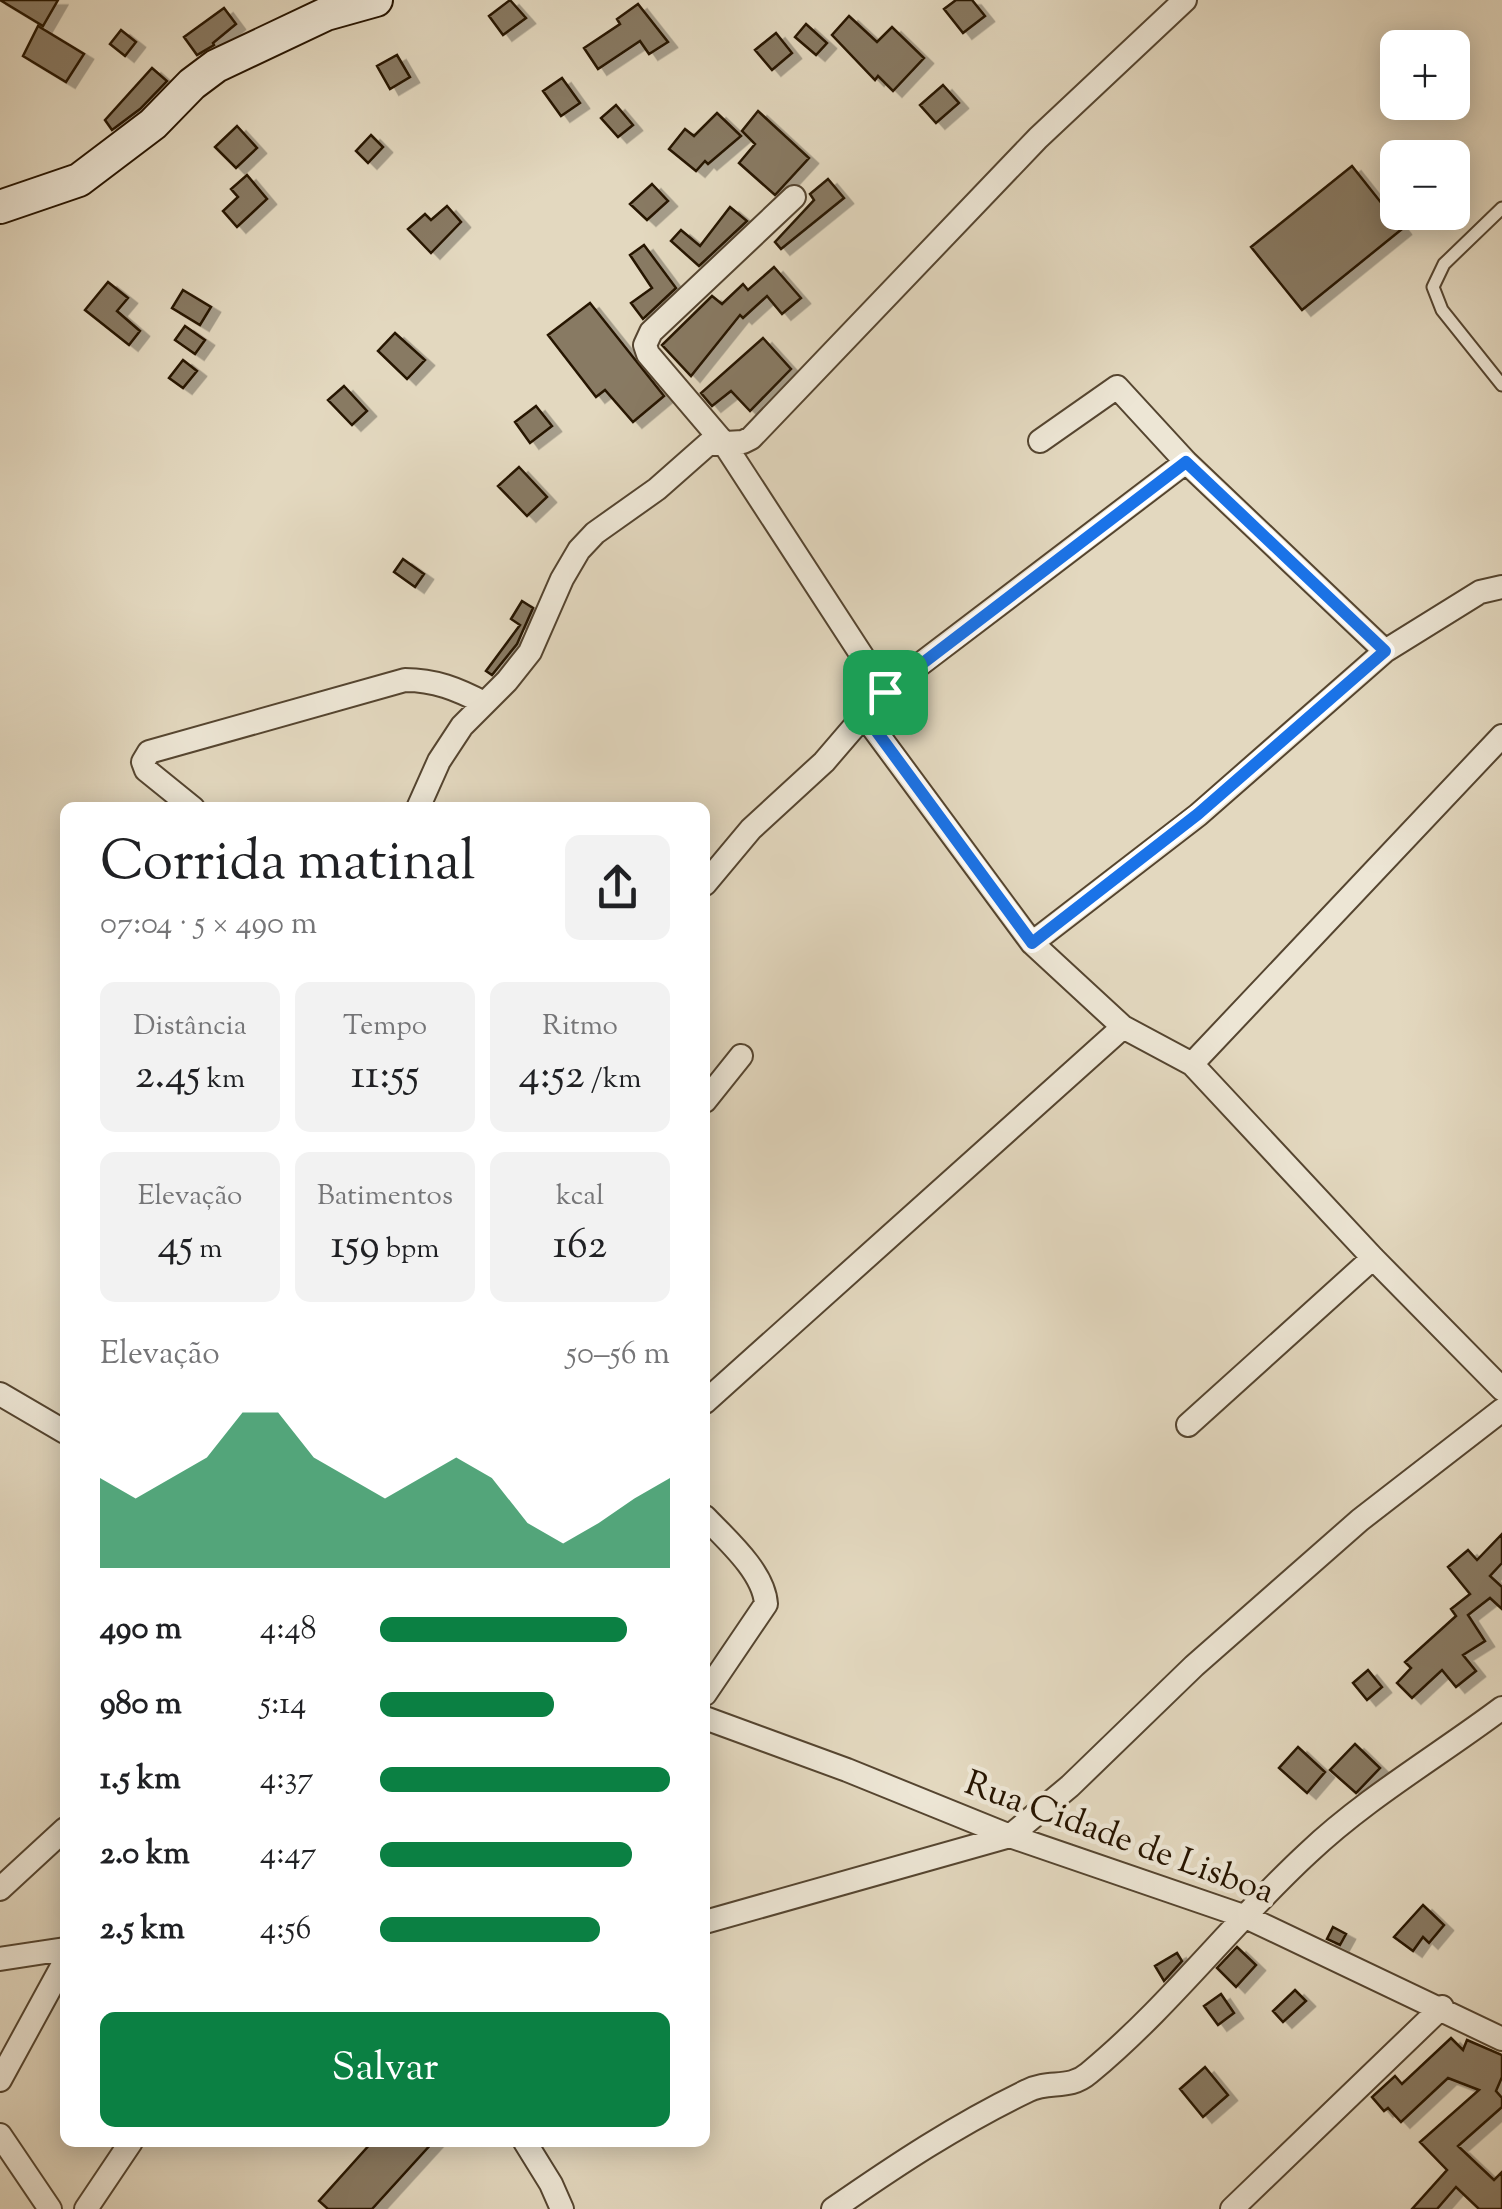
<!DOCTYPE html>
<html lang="pt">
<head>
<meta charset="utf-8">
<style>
  :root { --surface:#fff; --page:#f2f2f2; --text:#202124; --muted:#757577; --accent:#0b8043 }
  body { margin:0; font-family:"Sorts Mill Goudy",serif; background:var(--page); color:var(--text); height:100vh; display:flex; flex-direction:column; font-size:38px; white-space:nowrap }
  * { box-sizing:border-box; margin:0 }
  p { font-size:32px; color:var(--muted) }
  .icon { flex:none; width:55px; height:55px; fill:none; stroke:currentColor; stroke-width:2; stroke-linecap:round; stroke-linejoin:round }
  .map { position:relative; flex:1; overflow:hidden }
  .details { position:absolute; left:60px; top:802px; width:650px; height:1345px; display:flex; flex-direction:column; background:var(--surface); border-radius:15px; box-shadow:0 5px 25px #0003 }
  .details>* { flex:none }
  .controls { position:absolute; left:1380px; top:30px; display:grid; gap:20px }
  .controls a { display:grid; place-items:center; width:90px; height:90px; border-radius:15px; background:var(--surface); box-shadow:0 5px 25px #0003; font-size:50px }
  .pin { position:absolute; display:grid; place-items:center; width:85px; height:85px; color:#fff; margin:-42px; border-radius:20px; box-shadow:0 5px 15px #0006 }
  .round { display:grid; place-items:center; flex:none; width:105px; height:105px; border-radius:15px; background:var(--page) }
  .summary { display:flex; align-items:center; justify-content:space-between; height:170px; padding:0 40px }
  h1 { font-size:55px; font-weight:600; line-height:75px }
  .stats { display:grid; grid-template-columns:repeat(3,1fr); gap:15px; height:170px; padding:10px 40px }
  .stats div { display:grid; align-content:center; border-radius:15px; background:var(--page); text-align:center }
  .stats b { font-size:42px; font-weight:600 }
  .stats small { font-size:28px; font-weight:400 }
  .stats p { font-size:28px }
  .chart { height:280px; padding:20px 40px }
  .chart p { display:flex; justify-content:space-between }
  .chart svg { width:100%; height:180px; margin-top:10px; fill:var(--accent); opacity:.7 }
  .action { display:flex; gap:20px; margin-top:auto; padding:20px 40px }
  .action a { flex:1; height:115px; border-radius:15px; background:var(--accent); color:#fff; font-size:40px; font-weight:600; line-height:115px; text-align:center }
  ul { padding:0 40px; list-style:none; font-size:32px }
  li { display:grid; grid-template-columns:160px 120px 1fr; align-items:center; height:75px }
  li i { height:25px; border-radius:12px; background:var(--accent) }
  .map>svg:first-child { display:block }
  .building { fill:#887a63; stroke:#261400; stroke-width:2.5; filter:url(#shadow) }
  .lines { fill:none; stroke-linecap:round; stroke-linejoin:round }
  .lane-casing { stroke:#554530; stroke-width:15 }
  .street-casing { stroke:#554530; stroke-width:26 }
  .secondary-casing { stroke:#261400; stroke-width:36 }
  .lane { stroke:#ede6d5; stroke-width:11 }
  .street { stroke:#ede6d5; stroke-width:22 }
  .secondary { stroke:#ede6d5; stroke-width:32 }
  .route-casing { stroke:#fff; stroke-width:20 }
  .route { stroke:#1a73e8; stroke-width:12 }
  .labels { text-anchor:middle; stroke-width:9; stroke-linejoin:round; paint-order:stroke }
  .street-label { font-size:35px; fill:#261400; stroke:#ede6d5 }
</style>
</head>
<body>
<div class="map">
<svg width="1502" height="2209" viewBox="0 0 1502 2209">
  <defs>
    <filter id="shadow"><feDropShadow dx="9" dy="5.5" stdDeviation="0" flood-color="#0004"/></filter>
  </defs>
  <rect width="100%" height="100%" fill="#e3d8bf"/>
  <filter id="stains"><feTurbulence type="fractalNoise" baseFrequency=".002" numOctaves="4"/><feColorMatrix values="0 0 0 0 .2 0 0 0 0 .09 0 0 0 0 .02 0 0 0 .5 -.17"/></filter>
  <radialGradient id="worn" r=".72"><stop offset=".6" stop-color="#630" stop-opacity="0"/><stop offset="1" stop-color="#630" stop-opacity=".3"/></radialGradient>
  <path class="building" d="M 0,0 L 58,0 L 43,26 Z
    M 510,0 L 526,18 L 503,35 L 489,16 Z
    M 956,0 L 972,0 L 985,16 L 963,33 L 944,9 Z
    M 638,4 L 668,42 L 649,54 L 640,41 L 598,69 L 584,48 L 620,24 L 617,19 Z
    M 224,8 L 236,24 L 213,43 L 214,45 L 197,55 L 184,37 Z
    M 849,16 L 877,42 L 892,27 L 924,58 L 893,91 L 878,76 L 875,80 L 832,35 Z
    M 806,24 L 827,43 L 816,55 L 795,37 Z
    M 38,26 L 84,54 L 66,82 L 23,56 Z
    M 121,30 L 136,42 L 125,56 L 110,44 Z
    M 776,33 L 792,53 L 772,70 L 755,50 Z
    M 397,55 L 410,77 L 390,89 L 377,66 Z
    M 152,68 L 167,81 L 140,109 L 112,130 L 105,120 Z
    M 562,78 L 580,103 L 561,116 L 543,91 Z
    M 943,85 L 959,103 L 936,123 L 920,105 Z
    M 616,105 L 633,125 L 618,137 L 601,118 Z
    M 758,111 L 809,158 L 775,195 L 739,163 L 755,144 L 742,131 Z
    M 717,113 L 741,136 L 708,164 L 705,161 L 696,171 L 669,149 L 685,129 L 694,136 Z
    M 237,126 L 257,148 L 236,168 L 215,147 Z
    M 371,135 L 383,147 L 368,163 L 356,151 Z
    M 1352,166 L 1402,229 L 1302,310 L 1251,247 Z
    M 247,175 L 267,199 L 237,227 L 223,211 L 238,197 L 231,189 Z
    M 828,179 L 844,198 L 781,249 L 775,242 L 814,200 L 810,194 Z
    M 652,184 L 668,201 L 647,220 L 630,204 Z
    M 447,206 L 461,222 L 431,253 L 408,229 L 425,214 L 431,220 Z
    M 730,207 L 747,221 L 699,266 L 671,241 L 681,230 L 700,246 Z
    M 644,245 L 676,288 L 643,319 L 631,303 L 652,288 L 630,255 Z
    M 774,267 L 801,298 L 782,314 L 767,296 L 743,318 L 740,315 L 691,376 L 662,345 L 712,296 L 722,304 L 743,284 L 748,290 Z
    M 108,282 L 128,298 L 117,311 L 140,331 L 129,345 L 85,310 Z
    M 183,290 L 211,307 L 200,325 L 172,308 Z
    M 590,303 L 664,396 L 633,422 L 605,390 L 596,397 L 548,335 Z
    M 185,326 L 205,340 L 195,354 L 175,340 Z
    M 395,333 L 425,360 L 407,379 L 378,351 Z
    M 763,338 L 791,369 L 750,411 L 731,391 L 712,406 L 701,393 Z
    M 183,360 L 197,371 L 183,388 L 169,378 Z
    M 344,386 L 367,411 L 352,425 L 328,400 Z
    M 536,406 L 552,426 L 530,443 L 515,422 Z
    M 519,467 L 547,497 L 527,516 L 498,486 Z
    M 403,559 L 424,574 L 415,587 L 394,572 Z
    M 522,601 L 533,608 L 517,644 L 492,675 L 486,671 L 520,625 L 511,619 Z
    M 1502,1534 L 1502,1563 L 1490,1576 L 1502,1587 L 1502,1609 L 1490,1598 L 1468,1615 L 1485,1641 L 1463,1655 L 1476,1671 L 1456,1687 L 1442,1670 L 1412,1698 L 1397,1683 L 1411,1668 L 1405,1662 L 1456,1616 L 1451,1609 L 1470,1594 L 1448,1567 L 1468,1550 L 1477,1560 Z
    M 1368,1670 L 1382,1687 L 1367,1700 L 1353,1683 Z
    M 1355,1744 L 1380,1768 L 1356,1793 L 1330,1770 Z
    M 1298,1747 L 1325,1772 L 1307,1793 L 1279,1768 Z
    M 1423,1905 L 1444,1925 L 1429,1943 L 1423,1937 L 1413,1951 L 1394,1937 Z
    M 1333,1927 L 1346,1934 L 1340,1945 L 1327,1939 Z
    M 1237,1947 L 1256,1965 L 1236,1987 L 1217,1968 Z
    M 1177,1953 L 1182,1961 L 1164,1981 L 1155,1966 Z
    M 1295,1990 L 1306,2001 L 1283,2022 L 1273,2011 Z
    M 1221,1994 L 1234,2013 L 1218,2025 L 1204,2006 Z
    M 1451,2038 L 1463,2050 L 1467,2040 L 1502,2055 L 1502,2077 L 1496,2091 L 1502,2098 L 1502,2107 L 1458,2146 L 1494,2180 L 1502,2172 L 1502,2209 L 1479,2209 L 1456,2187 L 1437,2209 L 1412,2209 L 1447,2170 L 1420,2142 L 1479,2090 L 1448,2078 L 1401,2122 L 1388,2108 L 1384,2111 L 1372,2097 L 1395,2076 L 1402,2084 Z
    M 1205,2067 L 1228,2095 L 1203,2117 L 1180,2089 Z
    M 372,2142 L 433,2142 L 372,2209 L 328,2209 L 319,2201 Z"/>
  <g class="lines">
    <g class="lane-casing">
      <path id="lane" d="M 1502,208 L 1444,264 L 1433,287 L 1442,310 L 1502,385"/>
    </g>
    <g class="street-casing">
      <path id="street" d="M 794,197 L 651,332 L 645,345 L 648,354 L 723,442 L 885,691
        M 1040,441 L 1117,387 L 1186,462 L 1385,651
        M 865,717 L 1032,943 L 1123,1027 L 1192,1064 L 1373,1258 L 1502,1389
        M 193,808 L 146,770 L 143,762 L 149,752 L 405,680 C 435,680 457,689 484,703
        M 418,808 L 439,761 L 462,726 L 507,681 L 530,652 L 562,579 L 579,550 L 595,533 L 657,489 L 708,444 L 743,442 L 751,438 L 1038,138 L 1185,0
        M 705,884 L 751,829 L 824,762 L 885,691 L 1186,462
        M 1032,943 L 1198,815 L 1385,651 L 1480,592 L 1502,587
        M 1192,1064 L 1502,736
        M 705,1101 L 741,1056
        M 0,1394 L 65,1432
        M 705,1402 L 1123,1027
        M 1188,1425 L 1373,1258
        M 705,1517 C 726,1539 764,1572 766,1604 L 705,1694
        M 705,1718 L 847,1770 L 1010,1836 L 1246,1917 L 1502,2039
        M 0,1889 L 65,1829
        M 705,1922 L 1010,1836 L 1070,1786 L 1194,1666 L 1360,1520 L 1502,1410
        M 0,1959 L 65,1949
        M 0,2080 L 65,1961
        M 0,2135 L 50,2209
        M 525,2142 L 551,2184 L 562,2209
        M 86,2209 L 131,2142
        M 833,2209 C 895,2166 958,2124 1027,2091 C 1050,2079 1068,2091 1089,2073 C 1169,2007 1232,1923 1308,1853 C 1366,1798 1438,1756 1502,1708
        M 1232,2209 L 1442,2007"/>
    </g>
    <g class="secondary-casing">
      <path id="secondary" d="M 0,207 L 79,180 L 153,124 L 192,84 L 216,66 L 326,14 L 376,0"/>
    </g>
    <use href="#lane" class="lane"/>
    <use href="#street" class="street"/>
    <use href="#secondary" class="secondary"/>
  </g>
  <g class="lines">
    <g class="route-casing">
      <path id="route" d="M 1186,462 L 1385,651 L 1198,814 L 1032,943 L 866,717 L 885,692 Z"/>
    </g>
    <use href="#route" class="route"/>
  </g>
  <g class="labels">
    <g class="street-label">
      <text transform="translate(1120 1836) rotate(20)" y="12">Rua Cidade de Lisboa</text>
    </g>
  </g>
  <rect width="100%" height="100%" filter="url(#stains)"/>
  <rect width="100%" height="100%" fill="url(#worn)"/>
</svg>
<div class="controls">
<a>+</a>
<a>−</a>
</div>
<div class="pin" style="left:885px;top:692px;background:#1e9e55"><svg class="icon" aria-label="arrive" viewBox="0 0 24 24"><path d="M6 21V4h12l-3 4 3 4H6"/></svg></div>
<section class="details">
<div class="summary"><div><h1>Corrida matinal</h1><p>07:04 · 5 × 490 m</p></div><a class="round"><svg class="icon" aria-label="share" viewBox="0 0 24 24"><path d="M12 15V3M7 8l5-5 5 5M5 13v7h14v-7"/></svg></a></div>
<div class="stats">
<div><p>Distância</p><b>2.45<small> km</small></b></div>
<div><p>Tempo</p><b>11:55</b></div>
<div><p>Ritmo</p><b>4:52<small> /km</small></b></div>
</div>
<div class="stats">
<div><p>Elevação</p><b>45<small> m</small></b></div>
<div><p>Batimentos</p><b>159<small> bpm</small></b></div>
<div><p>kcal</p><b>162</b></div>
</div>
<div class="chart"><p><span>Elevação</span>50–56 m</p>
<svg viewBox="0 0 160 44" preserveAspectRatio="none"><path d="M0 44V22L10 27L20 22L30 17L40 6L50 6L60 17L70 22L80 27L90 22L100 17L110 22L120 33L130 38L140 33L150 27L160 22V44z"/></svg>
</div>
<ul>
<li><b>490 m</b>4:48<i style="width:85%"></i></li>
<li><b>980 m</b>5:14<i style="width:60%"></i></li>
<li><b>1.5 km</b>4:37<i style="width:100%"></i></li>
<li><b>2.0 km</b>4:47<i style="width:87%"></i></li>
<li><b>2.5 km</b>4:56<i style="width:76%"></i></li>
</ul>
<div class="action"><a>Salvar</a></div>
</section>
</div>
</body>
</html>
